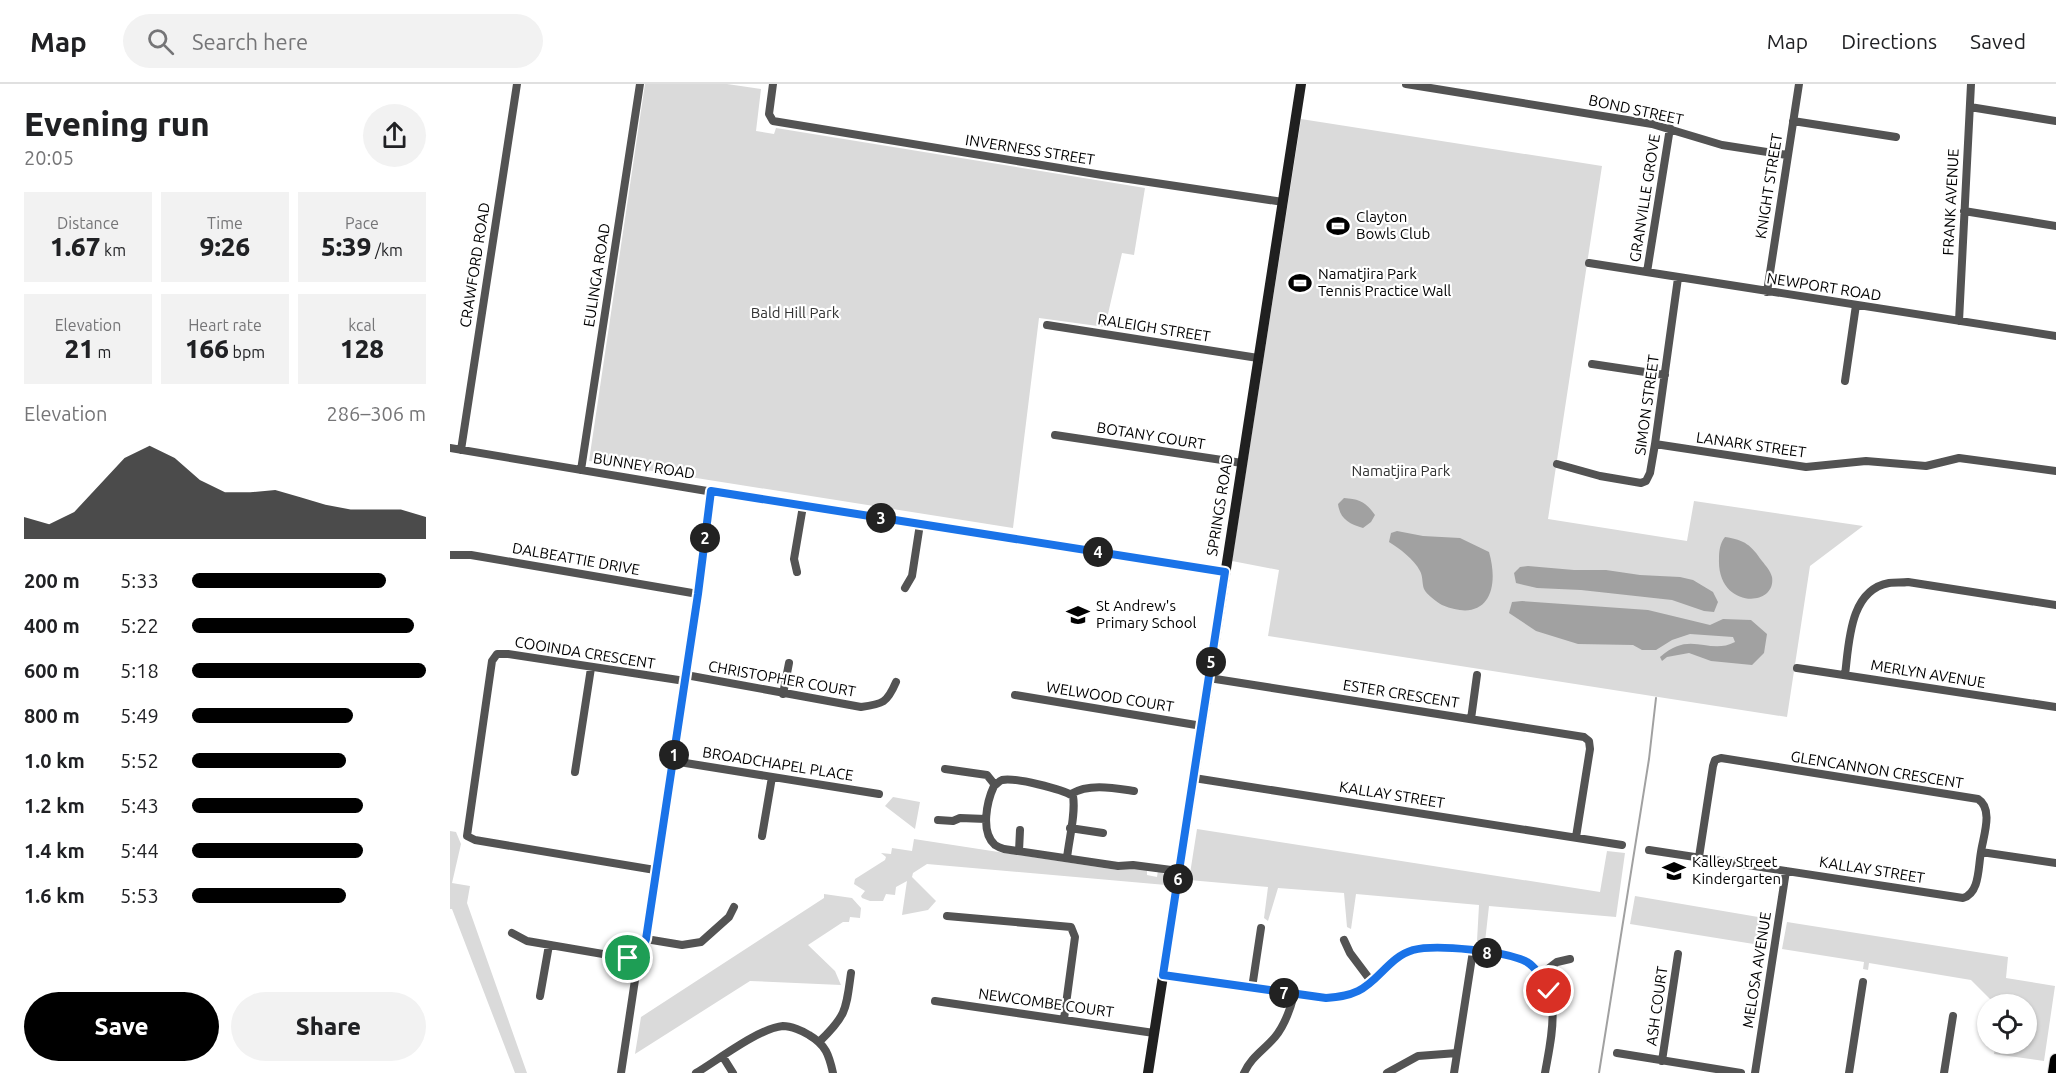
<!DOCTYPE html>
<html lang="en">
<head>
<meta charset="utf-8">
<style>
  :root { --surface:#fff; --page:#f2f2f2; --text:#202124; --muted:#757577; --line:#e0e0e0; --accent:#000 }
  body { margin:0; font-family:Ubuntu,sans-serif; background:var(--page); color:var(--text); height:100vh; display:flex; flex-direction:column; font-size:22px; white-space:nowrap }
  * { box-sizing:border-box; margin:0 }
  p { font-size:20px; color:var(--muted) }
  .icon { flex:none; width:33px; height:33px; fill:none; stroke:currentColor; stroke-width:2; stroke-linecap:round; stroke-linejoin:round }
  .map { position:relative; flex:1; overflow:hidden }
  .panel { display:flex; flex-direction:column; background:var(--surface); width:450px }
  .panel>* { flex:none }
  .fabs { position:absolute; left:1527px; top:910px; display:grid; gap:12px }
  .fabs a { display:grid; place-items:center; width:60px; height:60px; border-radius:50%; background:var(--surface); box-shadow:0 2px 4px #0004; font-size:30px }
  .pin { position:absolute; display:grid; place-items:center; width:51px; height:51px; color:#fff; margin:-26px; border:3px solid #fff; border-radius:50%; box-shadow:0 2px 6px #0007 }
  .km { position:absolute; width:30px; height:30px; margin:-15px; border-radius:50%; background:#222; color:#fff; font-size:16px; line-height:30px; text-align:center }
  .round { display:grid; place-items:center; flex:none; width:63px; height:63px; border-radius:32px; background:var(--page) }
  .overview { display:flex; align-items:center; justify-content:space-between; height:102px; padding:0 24px }
  h1 { font-size:33px; font-weight:800; line-height:45px }
  .metrics { display:grid; grid-template-columns:repeat(3,1fr); gap:9px; height:102px; padding:6px 24px }
  .metrics div { display:grid; align-content:center; border-radius:0px; background:var(--page); text-align:center }
  .metrics b { font-size:26px; font-weight:800 }
  .metrics small { font-size:16px; font-weight:400 }
  .metrics p { font-size:16px }
  .chart { height:168px; padding:12px 24px }
  .chart p { display:flex; justify-content:space-between }
  .chart svg { width:100%; height:108px; margin-top:6px; fill:var(--accent); opacity:.7 }
  .action { display:flex; gap:12px; margin-top:auto; padding:12px 24px }
  .action a { flex:1; height:69px; border-radius:36px; background:var(--accent); color:#fff; font-size:24px; font-weight:800; line-height:69px; text-align:center }
  .action a+a { background:var(--page); color:var(--text) }
  ul { padding:0 24px; list-style:none; font-size:20px }
  li { display:grid; grid-template-columns:96px 72px 1fr; align-items:center; height:45px }
  li i { height:15px; border-radius:8px; background:var(--accent) }
  header { display:flex; align-items:center; gap:36px; box-sizing:border-box; height:84px; padding:0 30px; background:var(--surface); border-bottom:2px solid var(--line) }
  header strong { font-size:28px }
  nav { display:flex; gap:33px; margin-inline-start:auto; font-size:21px }
  .search { width:420px; height:54px; background:var(--page); display:flex; align-items:center; gap:15px; box-sizing:border-box; padding:0 21px; border-radius:33px; color:var(--muted); font-size:22px }
  main { display:flex; flex:1; min-height:0 }
  .map>svg:first-child { display:block }
  .green { fill:#dadada }
  .water { fill:#a1a1a1 }
  .lines { fill:none; stroke-linecap:round; stroke-linejoin:round }
  .stream { stroke:#a1a1a1; stroke-width:2 }
  .primary-casing { stroke:#dbdbdb; stroke-width:14 }
  .street { stroke:#535353; stroke-width:8 }
  .secondary { stroke:#202020; stroke-width:10 }
  .primary { stroke:#000; stroke-width:12 }
  .route-casing { stroke:#fff; stroke-width:12 }
  .route { stroke:#1a73e8; stroke-width:8 }
  .labels { text-anchor:middle; stroke-width:4.5; stroke-linejoin:round; paint-order:stroke }
  .street-label { font-size:15px; fill:#000; stroke:#fff }
  .poi-label { font-size:15px; fill:#000; stroke:#fff; text-anchor:start }
  .park-label { font-size:15px; fill:#313131; stroke:#fff }
</style>
</head>
<body>
<header>
<strong>Map</strong>
<div class="search"><svg class="icon" aria-label="search" viewBox="0 0 24 24"><circle cx="10" cy="10" r="6"/><path d="M15 15l6 6"/></svg>Search here</div>
<nav><a>Map</a><a>Directions</a><a>Saved</a></nav>
</header>
<main>
<section class="panel">
<div class="overview"><div><h1>Evening run</h1><p>20:05</p></div><a class="round"><svg class="icon" aria-label="share" viewBox="0 0 24 24"><path d="M12 15V3M7 8l5-5 5 5M5 13v7h14v-7"/></svg></a></div>
<div class="metrics">
<div><p>Distance</p><b>1.67<small> km</small></b></div>
<div><p>Time</p><b>9:26</b></div>
<div><p>Pace</p><b>5:39<small> /km</small></b></div>
</div>
<div class="metrics">
<div><p>Elevation</p><b>21<small> m</small></b></div>
<div><p>Heart rate</p><b>166<small> bpm</small></b></div>
<div><p>kcal</p><b>128</b></div>
</div>
<div class="chart"><p><span>Elevation</span>286–306 m</p>
<svg viewBox="0 0 160 44" preserveAspectRatio="none"><path d="M0 44V35L10 38L20 33L30 22L40 11L50 6L60 11L70 20L80 25L90 25L100 24L110 27L120 30L130 32L140 32L150 32L160 35V44z"/></svg>
</div>
<ul>
<li><b>200 m</b>5:33<i style="width:83%"></i></li>
<li><b>400 m</b>5:22<i style="width:95%"></i></li>
<li><b>600 m</b>5:18<i style="width:100%"></i></li>
<li><b>800 m</b>5:49<i style="width:69%"></i></li>
<li><b>1.0 km</b>5:52<i style="width:66%"></i></li>
<li><b>1.2 km</b>5:43<i style="width:73%"></i></li>
<li><b>1.4 km</b>5:44<i style="width:73%"></i></li>
<li><b>1.6 km</b>5:53<i style="width:66%"></i></li>
</ul>
<div class="action"><a>Save</a><a>Share</a></div>
</section>
<div class="map">
<svg width="1606" height="989" viewBox="0 0 1606 989">
  <rect width="100%" height="100%" fill="#fff"/>
  <path class="green" d="M 195,0 L 277,0 L 311,5 L 306,47 L 324,50 L 326,44 L 695,104 L 684,171 L 672,169 L 655,243 L 589,234 L 563,444 L 139,377 Z
    M 851,35 L 1152,82 L 1098,435 L 1237,457 L 1244,417 L 1413,442 L 1360,482 L 1337,633 L 818,552 L 829,486 L 782,477 Z
    M 443,713 L 470,718 L 465,745 L 435,722 Z
    M 747,745 L 1150,808 L 1157,767 L 1175,769 L 1166,833 L 1039,822 L 1035,858 L 1027,857 L 1029,821 L 906,810 L 901,845 L 897,843 L 894,809 L 828,804 L 818,837 L 814,834 L 818,803 L 739,796 Z
    M 0,747 L 6,748 L 11,760 L 2,799 L 20,802 L 17,819 L 77,989 L 65,989 L 2,825 L 0,825 Z
    M 464,755 L 667,786 L 679,784 L 697,785 L 697,791 L 707,793 L 708,786 L 717,792 L 716,801 L 477,780 L 463,789 L 462,793 L 486,817 L 478,826 L 452,831 L 457,797 L 446,803 L 445,811 L 436,810 L 433,817 L 420,817 L 412,814 L 411,812 L 415,807 L 404,800 L 405,795 L 435,776 L 436,773 L 431,769 L 441,770 L 442,764 L 462,767 Z
    M 374,810 L 402,814 L 411,824 L 410,834 L 400,833 L 399,838 L 393,838 L 358,861 L 385,887 L 391,901 L 300,897 L 185,970 L 191,933 L 374,814 Z
    M 1185,812 L 1320,835 L 1316,862 L 1180,840 Z
    M 1337,838 L 1558,873 L 1556,894 L 1605,902 L 1594,977 L 1544,970 L 1546,960 L 1576,960 L 1576,921 L 1546,921 L 1521,896 L 1419,879 L 1418,886 L 1413,885 L 1414,878 L 1332,865 Z"/>
  <path class="water" d="M 894,414 C 909,415 916,418 925,431 L 921,438 L 913,444 C 899,440 890,435 888,420 Z
    M 947,447 L 973,452 L 1010,454 L 1039,468 C 1050,506 1037,540 992,521 C 987,518 976,510 974,505 C 972,500 973,492 970,487 C 964,475 950,465 939,458 L 941,449 Z
    M 1275,453 C 1295,456 1301,461 1312,477 C 1316,482 1320,486 1322,493 C 1327,524 1267,525 1269,475 C 1269,467 1270,459 1275,453 Z
    M 1078,482 L 1124,486 L 1156,486 L 1190,491 L 1230,493 L 1243,496 L 1263,508 L 1268,518 L 1264,528 L 1254,527 L 1222,516 L 1131,506 L 1087,504 L 1066,499 L 1064,489 L 1070,483 Z
    M 1072,517 L 1198,526 L 1260,541 L 1273,535 L 1301,536 L 1317,550 L 1314,569 L 1302,581 L 1261,577 L 1239,569 L 1217,573 L 1212,577 L 1210,573 C 1241,545 1258,572 1285,558 L 1283,553 L 1240,550 L 1222,556 L 1206,566 L 1192,566 L 1183,561 L 1128,560 L 1086,547 L 1059,529 L 1062,518 Z"/>
  <g class="lines">
    <path class="stream" d="M 1149,989 L 1199,675 L 1206,614"/>
    <g class="primary-casing">
      <path id="primary" d="M 1604,989 L 1606,976"/>
    </g>
    <path class="street" d="M 323,0 L 319,30 L 323,37 L 652,91 L 833,118
      M 956,0 L 1202,40 L 1272,61 L 1337,71
      M 1520,23 L 1606,37
      M 1343,37 L 1446,53
      M 1514,127 L 1606,142
      M 1139,179 L 1606,252
      M 1197,188 L 1220,44
      M 1317,208 L 1349,0
      M 1509,237 L 1521,0
      M 597,241 L 808,274
      M 1142,280 L 1215,291
      M 1395,297 L 1406,221
      M 605,351 L 792,379
      M 1205,360 L 1356,383 L 1416,377 L 1476,382 L 1509,374 L 1606,387
      M 0,364 L 275,410 L 775,488
      M 11,366 L 67,0
      M 1107,380 L 1150,392 L 1191,399 L 1196,397 L 1200,389 L 1205,360 L 1228,194
      M 131,386 L 190,0
      M 0,471 L 21,471 L 248,510
      M 347,488 L 344,475 L 353,422
      M 455,504 L 462,492 L 470,440
      M 1347,584 L 1606,623
      M 236,591 L 411,623 C 433,620 437,619 446,598
      M 1395,591 C 1399,560 1399,506 1439,499 C 1445,498 1452,499 1458,498 L 1606,521
      M 759,594 L 1134,653 L 1139,657 L 1140,665 L 1126,753
      M 333,610 L 339,579
      M 565,611 L 752,642
      M 1021,635 L 1027,591
      M 223,677 L 429,710
      M 495,685 L 537,691 L 545,701
      M 125,688 L 141,584
      M 744,694 L 1172,761
      M 621,710 C 639,699 664,704 684,707
      M 488,736 L 503,737 L 510,734 L 536,735
      M 620,744 L 653,749
      M 312,752 L 322,693
      M 1199,766 L 1513,814 C 1530,809 1528,783 1531,768 L 1606,779
      M 569,767 L 570,746
      M 1249,773 L 1263,682 L 1265,676 L 1271,674 L 1528,715 C 1544,725 1533,753 1531,768
      M 617,774 C 619,755 626,729 623,712 C 612,705 564,693 552,696 C 549,697 547,700 544,702 C 537,717 530,748 545,761 C 548,763 551,764 554,765 L 668,782 L 683,781 L 729,787
      M 205,786 L 25,756 L 17,752 L 42,577 L 47,570 L 58,570 L 235,597
      M 497,832 L 621,843 L 625,853 L 614,935
      M 62,849 L 77,857 L 188,876
      M 196,855 L 232,861 L 251,858 L 279,833 L 284,823
      M 894,856 L 900,869 L 921,897
      M 713,891 L 876,914 C 887,913 898,912 907,907 C 928,897 938,876 962,867 C 983,859 1008,865 1030,868 C 1045,869 1065,870 1078,879 C 1115,903 1101,954 1095,989
      M 1090,891 L 1107,878 L 1120,875
      M 802,904 L 811,844
      M 90,912 L 99,861
      M 485,917 L 704,949
      M 370,957 C 397,931 396,925 401,889
      M 1167,969 L 1291,989
      M 273,973 L 283,989
      M 1212,977 L 1228,870
      M 171,989 L 188,876 L 196,855 L 248,510 L 261,407
      M 246,989 C 268,976 309,944 333,942 C 341,942 353,947 359,951 C 376,961 379,971 383,989
      M 794,989 C 801,973 814,966 825,953 C 835,941 840,926 844,911
      M 937,989 L 968,972 L 1007,969
      M 1004,989 L 1023,867
      M 1305,989 L 1336,787
      M 1399,989 L 1413,898
      M 1494,989 L 1503,932"/>
    <path class="secondary" d="M 698,989 L 851,0"/>
    <use href="#primary" class="primary"/>
  </g>
  <g class="lines">
    <g class="route-casing">
      <path id="route" d="M 178,874 L 188,876 L 196,855 L 248,510 L 261,407 L 775,488 L 713,891 L 876,914 C 887,913 898,912 908,907 C 929,897 939,873 963,866 C 986,860 1056,867 1077,878 C 1087,884 1094,897 1099,907"/>
    </g>
    <use href="#route" class="route"/>
  </g>
  <defs>
    <g id="stadium-bare" transform="scale(1.8)"><path d="M0-5a6.5 5 0 1 0 0 10a6.5 5 0 1 0 0-10ZM-3.5-1.8h7v3.6h-7Z" fill="#000" stroke="#fff" stroke-width="2.5" paint-order="stroke"/></g>
    <g id="school-bare" transform="scale(1.8)"><path d="M0-5L7-2L0 1L-7-2ZM-4 1L0 2.5L4 1V4Q0 6-4 4Z" fill="#000" stroke="#fff" stroke-width="2.5" paint-order="stroke"/></g>
  </defs>
  <g fill-rule="evenodd">
    <use href="#stadium-bare" x="888" y="142"/>
    <use href="#stadium-bare" x="850" y="199"/>
    <use href="#school-bare" x="628" y="531"/>
    <use href="#school-bare" x="1224" y="787"/>
  </g>
  <g class="labels">
    <g class="street-label">
      <text transform="translate(1186 26) rotate(12)" y="5">BOND STREET</text>
      <text transform="translate(580 66) rotate(9)" y="5">INVERNESS STREET</text>
      <text transform="translate(1319 102) rotate(-81)" y="5">KNIGHT STREET</text>
      <text transform="translate(1195 114) rotate(-81)" y="5">GRANVILLE GROVE</text>
      <text transform="translate(1501 118) rotate(-87)" y="5">FRANK AVENUE</text>
      <text transform="translate(25 181) rotate(-81)" y="5">CRAWFORD ROAD</text>
      <text transform="translate(147 191) rotate(-81)" y="5">EULINGA ROAD</text>
      <text transform="translate(1374 203) rotate(9)" y="5">NEWPORT ROAD</text>
      <text transform="translate(704 244) rotate(9)" y="5">RALEIGH STREET</text>
      <text transform="translate(1197 321) rotate(-82)" y="5">SIMON STREET</text>
      <text transform="translate(701 352) rotate(9)" y="5">BOTANY COURT</text>
      <text transform="translate(1301 361) rotate(8)" y="5">LANARK STREET</text>
      <text transform="translate(194 382) rotate(9)" y="5">BUNNEY ROAD</text>
      <text transform="translate(770 421) rotate(-81)" y="5">SPRINGS ROAD</text>
      <text transform="translate(126 475) rotate(10)" y="5">DALBEATTIE DRIVE</text>
      <text transform="translate(135 569) rotate(9)" y="5">COOINDA CRESCENT</text>
      <text transform="translate(1478 590) rotate(9)" y="5">MERLYN AVENUE</text>
      <text transform="translate(332 595) rotate(10)" y="5">CHRISTOPHER COURT</text>
      <text transform="translate(951 610) rotate(9)" y="5">ESTER CRESCENT</text>
      <text transform="translate(660 613) rotate(9)" y="5">WELWOOD COURT</text>
      <text transform="translate(328 680) rotate(9)" y="5">BROADCHAPEL PLACE</text>
      <text transform="translate(1427 686) rotate(9)" y="5">GLENCANNON CRESCENT</text>
      <text transform="translate(942 711) rotate(9)" y="5">KALLAY STREET</text>
      <text transform="translate(1422 786) rotate(9)" y="5">KALLAY STREET</text>
      <text transform="translate(1307 886) rotate(-81)" y="5">MELOSA AVENUE</text>
      <text transform="translate(596 919) rotate(8)" y="5">NEWCOMBE COURT</text>
      <text transform="translate(1207 922) rotate(-82)" y="5">ASH COURT</text>
    </g>
    <g class="poi-label">
      <text x="906" y="138">Clayton<tspan x="906" dy="17">Bowls Club</tspan></text>
      <text x="868" y="195">Namatjira Park<tspan x="868" dy="17">Tennis Practice Wall</tspan></text>
      <text x="646" y="527">St Andrew's<tspan x="646" dy="17">Primary School</tspan></text>
      <text x="1242" y="783">Kalley Street<tspan x="1242" dy="17">Kindergarten</tspan></text>
    </g>
    <g class="park-label">
      <text x="345" y="234">Bald Hill Park</text>
      <text x="951" y="392">Namatjira Park</text>
    </g>
  </g>
</svg>
<div class="fabs">
<a><svg class="icon" aria-label="locate" viewBox="0 0 24 24"><circle cx="12" cy="12" r="6"/><path d="M12 2v4M12 18v4M2 12h4M18 12h4"/></svg></a>
</div>
<div class="pin" style="left:178px;top:874px;background:#1e9e55"><svg class="icon" aria-label="arrive" viewBox="0 0 24 24"><path d="M6 21V4h12l-3 4 3 4H6"/></svg></div>
<div class="pin" style="left:1099px;top:907px;background:#d93025"><svg class="icon" aria-label="check" viewBox="0 0 24 24"><path d="M5 12l5 5 9-10"/></svg></div>
<b class="km" style="left:224px;top:671px">1</b>
<b class="km" style="left:255px;top:454px">2</b>
<b class="km" style="left:431px;top:434px">3</b>
<b class="km" style="left:648px;top:468px">4</b>
<b class="km" style="left:761px;top:578px">5</b>
<b class="km" style="left:728px;top:795px">6</b>
<b class="km" style="left:834px;top:909px">7</b>
<b class="km" style="left:1037px;top:869px">8</b>
</div>
</main>
</body>
</html>
